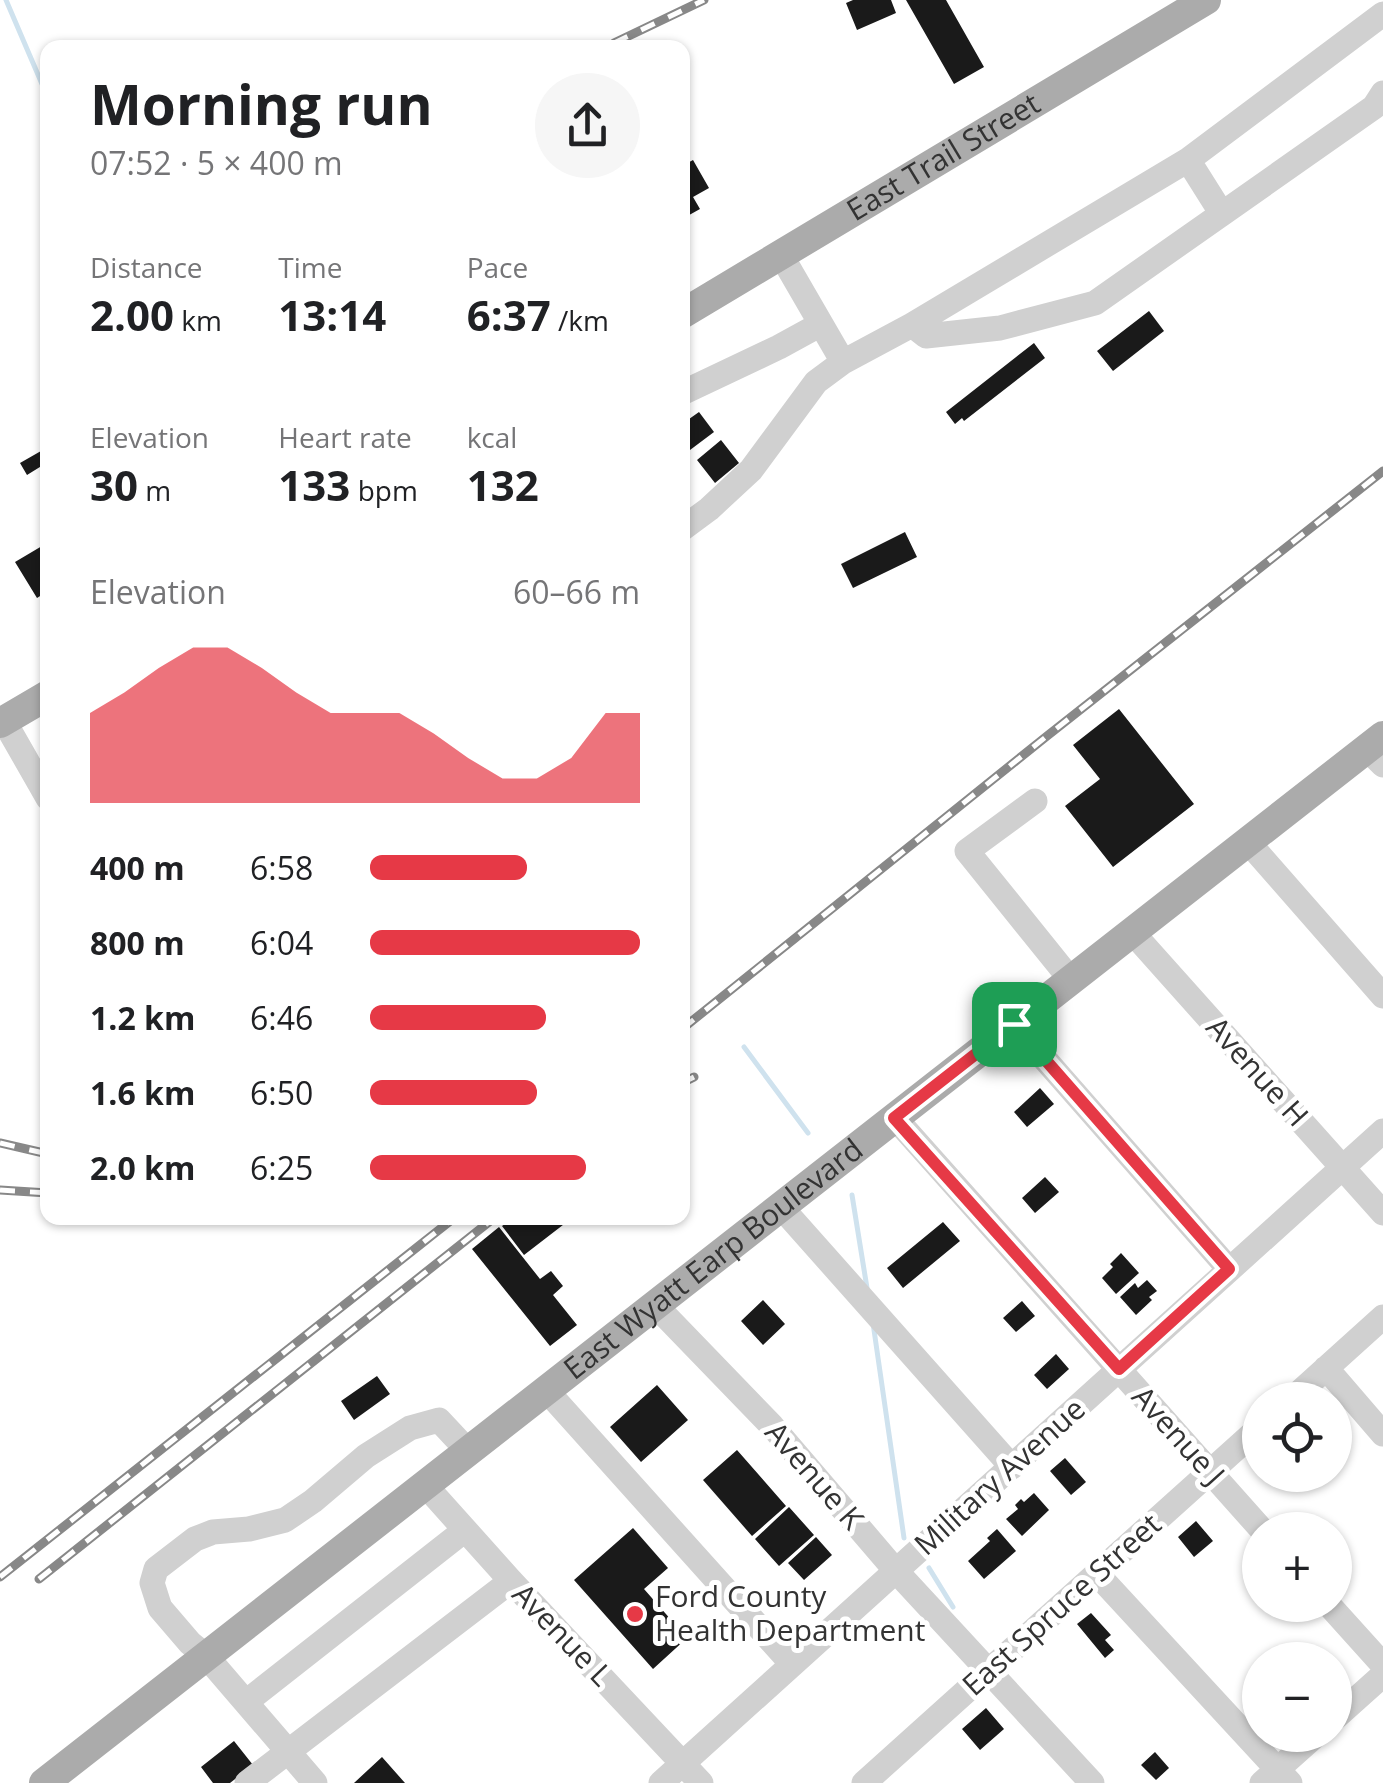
<!DOCTYPE html>
<html lang="en">
<head>
<meta charset="utf-8">
<style>
  :root { --surface:#fff; --page:#f6f6f6; --text:#202124; --muted:#757577; --accent:#e63946 }
  body { margin:0; font-family:"Open Sans",sans-serif; background:var(--page); color:var(--text); height:100vh; display:flex; flex-direction:column; font-size:38px; white-space:nowrap }
  * { box-sizing:border-box; margin:0 }
  p { font-size:32px; color:var(--muted) }
  .icon { flex:none; width:55px; height:55px; fill:none; stroke:currentColor; stroke-width:2; stroke-linecap:round; stroke-linejoin:round }
  .map { position:relative; flex:1; overflow:hidden }
  .details { position:absolute; left:40px; top:40px; width:650px; height:1185px; display:flex; flex-direction:column; background:var(--surface); border-radius:20px; box-shadow:0 2px 8px #0004 }
  .details>* { flex:none }
  .fabs { position:absolute; left:1242px; top:1382px; display:grid; gap:20px }
  .fabs a { display:grid; place-items:center; width:110px; height:110px; border-radius:50%; background:var(--surface); box-shadow:0 2px 8px #0004; font-size:50px }
  .pin { position:absolute; display:grid; place-items:center; width:85px; height:85px; color:#fff; margin:-42px; border-radius:20px; box-shadow:0 5px 15px #0006 }
  .round { display:grid; place-items:center; flex:none; width:105px; height:105px; border-radius:52px; background:var(--page) }
  .overview { display:flex; align-items:center; justify-content:space-between; height:170px; padding:0 50px }
  h1 { font-size:55px; font-weight:700; line-height:75px }
  .metrics { display:grid; grid-template-columns:repeat(3,1fr); gap:15px; height:170px; padding:10px 50px }
  .metrics div { display:grid; align-content:center }
  .metrics b { font-size:42px; font-weight:700 }
  .metrics small { font-size:28px; font-weight:400 }
  .metrics p { font-size:28px }
  .chart { height:280px; padding:20px 50px }
  .chart p { display:flex; justify-content:space-between }
  .chart svg { width:100%; height:180px; margin-top:10px; fill:var(--accent); opacity:.7 }
  ul { padding:0 50px; list-style:none; font-size:32px }
  li { display:grid; grid-template-columns:160px 120px 1fr; align-items:center; height:75px }
  li i { height:25px; border-radius:12px; background:var(--accent) }
  .map>svg:first-child { display:block }
  .lines { fill:none; stroke-linecap:round; stroke-linejoin:round }
  .stream { stroke:#cfe2ee; stroke-width:5 }
  .building { fill:#1a1a1a }
  .minor { stroke:#d0d0d0; stroke-width:25 }
  .major { stroke:#ababab; stroke-width:30 }
  .rail-casing { stroke:#888; stroke-width:9 }
  .rail { stroke:#fff; stroke-width:5; stroke-dasharray:15; stroke-linecap:butt }
  .route-casing { stroke:#fff; stroke-width:20 }
  .route { stroke:#e63946; stroke-width:12 }
  .poi-dot { fill:#e63946; stroke:#fff; stroke-width:4 }
  .labels { text-anchor:middle; stroke-width:10; stroke-linejoin:round; paint-order:stroke }
  .street-label { font-size:30px; fill:#333; stroke:#fff }
  .poi-label { font-size:30px; fill:#333; stroke:#fff; text-anchor:start }
</style>
</head>
<body>
<div class="map">
<svg width="1383" height="1783" viewBox="0 0 1383 1783">
  <rect width="100%" height="100%" fill="#fff"/>
  <g class="lines">
    <path class="stream" d="M 6,0 L 48,98
      M 744,1047 L 808,1133
      M 852,1195 L 867,1288
      M 873,1323 L 904,1538
      M 929,1568 L 953,1607"/>
  </g>
  <path class="building" d="M 853,0 L 891,0 L 896,13 L 857,30 L 846,3 Z
    M 906,0 L 946,0 L 984,67 L 954,84 Z
    M 693,160 L 709,188 L 693,197 L 700,209 L 682,219 L 682,203 L 688,200 L 682,190 L 682,166 Z
    M 1149,311 L 1164,331 L 1113,371 L 1097,351 Z
    M 1034,343 L 1045,358 L 964,421 L 962,418 L 955,424 L 946,412 Z
    M 699,412 L 714,432 L 682,456 L 682,424 Z
    M 721,440 L 739,463 L 715,483 L 697,460 Z
    M 48,447 L 48,462 L 27,475 L 20,463 Z
    M 905,532 L 917,557 L 853,588 L 841,564 Z
    M 42,546 L 48,555 L 48,591 L 37,598 L 15,562 Z
    M 1119,709 L 1194,804 L 1113,867 L 1065,806 L 1100,779 L 1073,745 Z
    M 1040,1088 L 1054,1104 L 1027,1127 L 1014,1112 Z
    M 1045,1177 L 1059,1192 L 1035,1213 L 1022,1198 Z
    M 513,1218 L 572,1218 L 524,1255 L 502,1226 Z
    M 943,1222 L 960,1241 L 903,1288 L 887,1268 Z
    M 499,1227 L 540,1279 L 551,1271 L 563,1286 L 553,1295 L 577,1325 L 550,1346 L 472,1249 Z
    M 1121,1253 L 1139,1273 L 1116,1294 L 1102,1278 L 1113,1267 L 1110,1264 Z
    M 1147,1280 L 1157,1291 L 1149,1297 L 1152,1300 L 1136,1315 L 1120,1297 L 1135,1283 L 1138,1288 Z
    M 763,1300 L 785,1324 L 763,1345 L 741,1321 Z
    M 1022,1301 L 1035,1316 L 1016,1332 L 1003,1318 Z
    M 1056,1354 L 1069,1369 L 1047,1389 L 1034,1375 Z
    M 377,1376 L 390,1394 L 354,1420 L 341,1401 Z
    M 657,1385 L 688,1420 L 641,1462 L 610,1427 Z
    M 737,1450 L 786,1506 L 752,1536 L 703,1480 Z
    M 1065,1458 L 1086,1482 L 1071,1495 L 1050,1471 Z
    M 1034,1493 L 1049,1510 L 1022,1536 L 1006,1519 L 1018,1509 L 1015,1505 L 1021,1499 L 1024,1502 Z
    M 789,1507 L 814,1535 L 779,1566 L 755,1539 Z
    M 1196,1521 L 1213,1541 L 1194,1557 L 1178,1537 Z
    M 633,1528 L 668,1568 L 644,1589 L 687,1638 L 653,1669 L 574,1580 Z
    M 997,1529 L 1016,1551 L 984,1579 L 968,1561 L 990,1541 L 987,1538 Z
    M 816,1537 L 832,1555 L 804,1580 L 788,1563 Z
    M 1091,1613 L 1111,1635 L 1105,1640 L 1114,1650 L 1105,1658 L 1077,1624 Z
    M 986,1708 L 1004,1729 L 980,1750 L 962,1729 Z
    M 234,1741 L 253,1765 L 230,1783 L 213,1783 L 201,1767 Z
    M 1155,1752 L 1169,1768 L 1156,1780 L 1141,1765 Z
    M 382,1757 L 405,1783 L 354,1783 Z"/>
  <g class="lines">
    <path class="minor" d="M 1188,160 L 1222,214
      M 781,255 L 843,362
      M 912,325 L 1188,160 L 1383,14
      M 682,393 L 779,347 L 821,324
      M 682,529 L 709,509 L 751,470 L 816,382 L 843,362 L 912,325 L 926,336 L 1000,328 L 1095,303 L 1374,107 L 1383,93
      M 4,721 L 48,798
      M 1367,749 L 1383,765
      M 1035,801 L 967,851 L 1071,980
      M 1248,842 L 1383,996
      M 1132,932 L 1383,1213
      M 1014,1024 L 1229,1269
      M 895,1118 L 1262,1530
      M 781,1207 L 1012,1467
      M 655,1305 L 772,1426 L 896,1571 L 1092,1783
      M 1326,1368 L 1383,1434
      M 546,1390 L 792,1664
      M 1291,1400 L 1383,1317
      M 425,1485 L 511,1581 L 701,1783
      M 1097,1574 L 1290,1783
      M 1329,1605 L 1383,1665
      M 246,1702 L 465,1530
      M 1335,1718 L 1383,1675
      M 247,1783 L 511,1581
      M 315,1783 L 206,1656 L 190,1643 L 160,1608 L 152,1583 L 156,1569 L 195,1539 L 213,1532 L 249,1529 L 285,1520 L 313,1501 L 366,1456 L 410,1428 L 439,1420 L 468,1451
      M 661,1783 L 1383,1131
      M 864,1783 L 1260,1427
      M 1262,1783 L 1316,1735"/>
    <g class="major">
      <path id="s1" d="M 682,314 L 1206,0"/>
      <path d="M 0,723 L 48,695"/>
      <path id="s2" d="M 44,1783 L 1383,736"/>
    </g>
    <g class="rail-casing">
      <path id="rail" d="M 614,43 L 704,0
        M 682,1029 L 1047,736 L 1383,471
        M 682,1083 L 694,1077
        M 0,1143 L 48,1154
        M 0,1190 L 48,1193
        M 0,1577 L 454,1218
        M 39,1579 L 494,1218"/>
    </g>
    <use href="#rail" class="rail"/>
  </g>
  <g class="lines">
    <g class="route-casing">
      <path id="route" d="M 1014,1024 L 1229,1269 L 1119,1369 L 894,1118 Z"/>
    </g>
    <use href="#route" class="route"/>
  </g>
  <circle class="poi-dot" cx="635" cy="1614" r="10"/>
  <g class="labels">
    <g class="street-label">
      <text dy="10" stroke="none"><textPath href="#s1" startOffset="305">East Trail Street</textPath></text>
      <text transform="translate(1257 1072) rotate(48)" y="10">Avenue H</text>
      <text dy="10" stroke="none"><textPath href="#s2" startOffset="850">East Wyatt Earp Boulevard</textPath></text>
      <text transform="translate(1178 1436) rotate(48)" y="10">Avenue J</text>
      <text transform="translate(814 1476) rotate(49)" y="10">Avenue K</text>
      <text transform="translate(1000 1477) rotate(-42)" y="10">Military Avenue</text>
      <text transform="translate(1062 1605) rotate(-42)" y="10">East Spruce Street</text>
      <text transform="translate(562 1635) rotate(46)" y="10">Avenue L</text>
    </g>
    <g class="poi-label">
      <text x="655" y="1607">Ford County<tspan x="655" dy="34">Health Department</tspan></text>
    </g>
  </g>
</svg>
<div class="fabs">
<a><svg class="icon" aria-label="locate" viewBox="0 0 24 24"><circle cx="12" cy="12" r="6"/><path d="M12 2v4M12 18v4M2 12h4M18 12h4"/></svg></a>
<a>+</a>
<a>−</a>
</div>
<div class="pin" style="left:1014px;top:1024px;background:#1e9e55"><svg class="icon" aria-label="arrive" viewBox="0 0 24 24"><path d="M6 21V4h12l-3 4 3 4H6"/></svg></div>
<section class="details">
<div class="overview"><div><h1>Morning run</h1><p>07:52 · 5 × 400 m</p></div><a class="round"><svg class="icon" aria-label="share" viewBox="0 0 24 24"><path d="M12 15V3M7 8l5-5 5 5M5 13v7h14v-7"/></svg></a></div>
<div class="metrics">
<div><p>Distance</p><b>2.00<small> km</small></b></div>
<div><p>Time</p><b>13:14</b></div>
<div><p>Pace</p><b>6:37<small> /km</small></b></div>
</div>
<div class="metrics">
<div><p>Elevation</p><b>30<small> m</small></b></div>
<div><p>Heart rate</p><b>133<small> bpm</small></b></div>
<div><p>kcal</p><b>132</b></div>
</div>
<div class="chart"><p><span>Elevation</span>60–66 m</p>
<svg viewBox="0 0 160 44" preserveAspectRatio="none"><path d="M0 44V22L10 17L20 11L30 6L40 6L50 11L60 17L70 22L80 22L90 22L100 27L110 33L120 38L130 38L140 33L150 22L160 22V44z"/></svg>
</div>
<ul>
<li><b>400 m</b>6:58<i style="width:58%"></i></li>
<li><b>800 m</b>6:04<i style="width:100%"></i></li>
<li><b>1.2 km</b>6:46<i style="width:65%"></i></li>
<li><b>1.6 km</b>6:50<i style="width:62%"></i></li>
<li><b>2.0 km</b>6:25<i style="width:80%"></i></li>
</ul>
</section>
</div>
</body>
</html>
